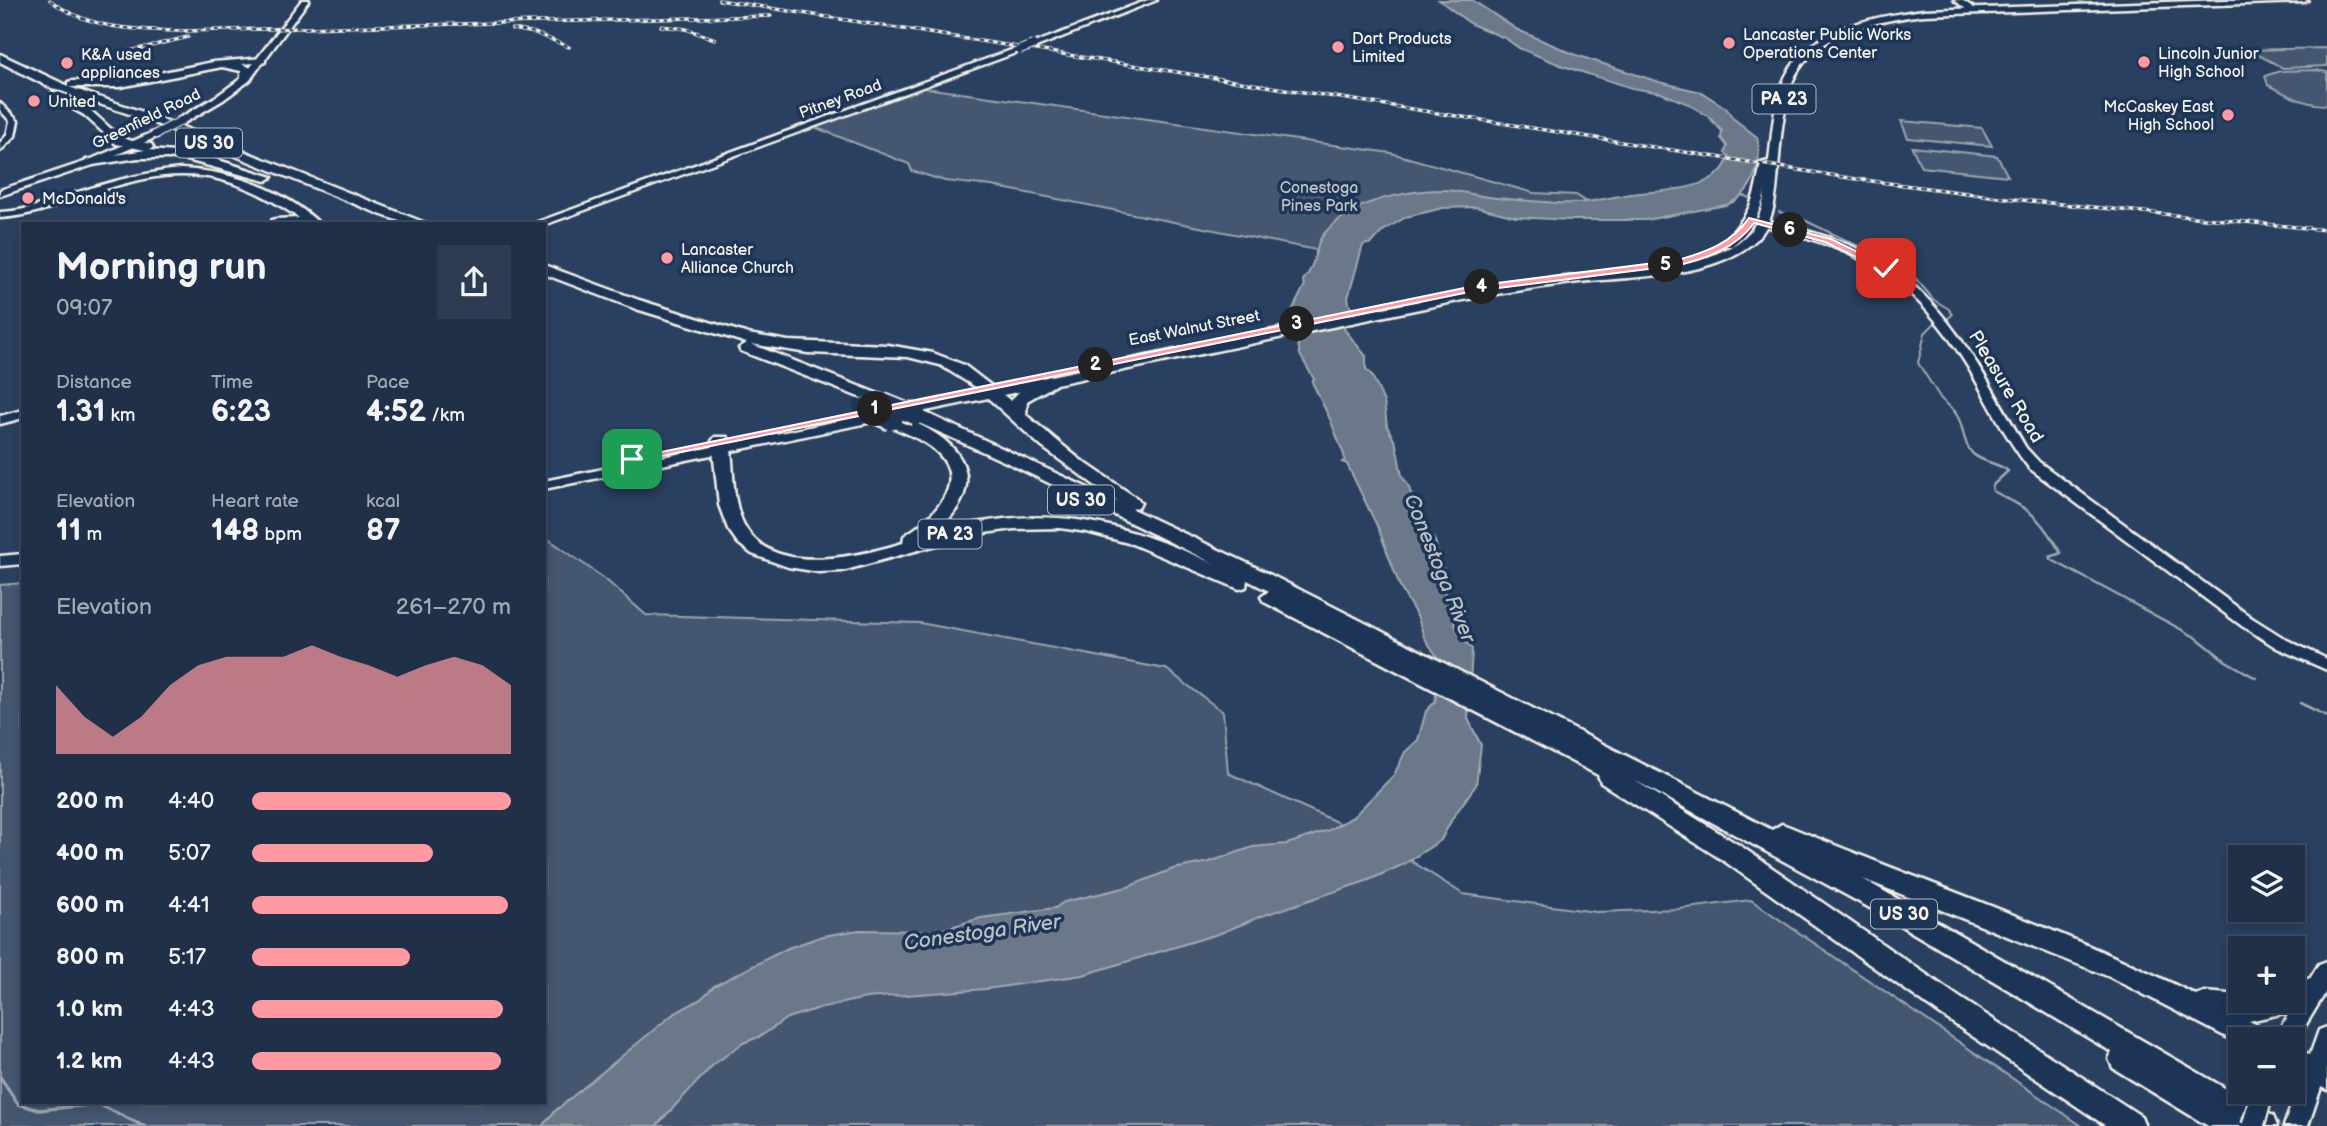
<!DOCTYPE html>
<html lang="en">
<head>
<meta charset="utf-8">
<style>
  :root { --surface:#203048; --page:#2d3c52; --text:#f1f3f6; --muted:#a2a9b4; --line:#3d4b60; --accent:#ff9aa2 }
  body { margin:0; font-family:"Balsamiq Sans",sans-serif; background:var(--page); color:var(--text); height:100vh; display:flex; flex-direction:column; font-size:26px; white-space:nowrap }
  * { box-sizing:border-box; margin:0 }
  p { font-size:23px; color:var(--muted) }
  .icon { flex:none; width:38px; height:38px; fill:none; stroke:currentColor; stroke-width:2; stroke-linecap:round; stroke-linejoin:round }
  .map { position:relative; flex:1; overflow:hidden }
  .side { position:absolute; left:21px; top:222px; width:525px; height:882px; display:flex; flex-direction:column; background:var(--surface); border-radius:0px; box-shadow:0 4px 10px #0003,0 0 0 2px var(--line) }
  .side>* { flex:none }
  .controls { position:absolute; left:2228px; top:845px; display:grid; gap:14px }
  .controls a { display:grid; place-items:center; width:77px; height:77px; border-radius:0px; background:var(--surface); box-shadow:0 4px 10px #0003,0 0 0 2px var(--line); font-size:35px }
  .pin { position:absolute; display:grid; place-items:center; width:60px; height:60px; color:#fff; margin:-30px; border-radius:14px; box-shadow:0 4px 10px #0006 }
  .km { position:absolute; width:35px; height:35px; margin:-18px; border-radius:50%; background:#222; color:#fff; font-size:19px; line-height:35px; text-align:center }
  .round { display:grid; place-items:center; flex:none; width:74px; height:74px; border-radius:0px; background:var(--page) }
  .head { display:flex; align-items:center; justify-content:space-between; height:119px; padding:0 35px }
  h1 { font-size:38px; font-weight:700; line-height:52px }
  .figures { display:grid; grid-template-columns:repeat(3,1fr); gap:10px; height:119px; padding:7px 35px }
  .figures div { display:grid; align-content:center }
  .figures b { font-size:30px; font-weight:700 }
  .figures small { font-size:19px; font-weight:400 }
  .figures p { font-size:19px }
  .chart { height:196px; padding:14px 35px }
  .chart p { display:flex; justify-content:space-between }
  .chart svg { width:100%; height:126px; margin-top:7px; fill:var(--accent); opacity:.7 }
  ul { padding:0 35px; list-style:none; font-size:23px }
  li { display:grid; grid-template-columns:112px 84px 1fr; align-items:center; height:52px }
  li i { height:18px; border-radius:9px; background:var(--accent) }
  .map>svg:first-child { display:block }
  .green { fill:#445771; stroke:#9ca4ac; stroke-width:2 }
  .water { fill:#6a788a; stroke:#a1a8b0; stroke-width:2 }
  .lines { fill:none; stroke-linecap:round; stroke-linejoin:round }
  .stream-far2 { stroke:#a1a8b0; stroke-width:2 }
  .stream-far1 { stroke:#a1a8b0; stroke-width:2.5 }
  .stream { stroke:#a1a8b0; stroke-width:3.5 }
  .secondary-casing { stroke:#f4f1e8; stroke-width:5 }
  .primary-casing { stroke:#f4f1e8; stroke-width:5 }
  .highway-casing { stroke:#f4f1e8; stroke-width:5 }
  .secondary { fill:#1d3557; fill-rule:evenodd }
  .primary { fill:#1d3557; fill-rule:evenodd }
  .highway { fill:#1d3557; fill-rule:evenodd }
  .rail-casing { stroke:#f4f1e8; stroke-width:3.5 }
  .rail { stroke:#1d3557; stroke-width:2; stroke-dasharray:4.5; stroke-linecap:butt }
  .secondary-bridge-casing { stroke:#f4f1e8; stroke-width:10; stroke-linecap:butt }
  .primary-bridge-casing { stroke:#f4f1e8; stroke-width:26; stroke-linecap:butt }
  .highway-bridge-far1-casing { stroke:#f4f1e8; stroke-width:19; stroke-linecap:butt }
  .highway-bridge-casing { stroke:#f4f1e8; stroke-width:24; stroke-linecap:butt }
  .secondary-bridge { stroke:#1d3557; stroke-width:8 }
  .primary-bridge { stroke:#1d3557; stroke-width:21 }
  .highway-bridge-far1 { stroke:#1d3557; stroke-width:15 }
  .highway-bridge { stroke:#1d3557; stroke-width:19 }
  .route { fill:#ff9aa2; stroke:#fff; stroke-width:2 }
  .poi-dot { fill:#ff9aa2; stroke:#1d3557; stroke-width:2.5 }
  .labels { text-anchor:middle; stroke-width:7; stroke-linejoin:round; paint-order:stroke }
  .far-poi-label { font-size:16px; fill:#f4f1e8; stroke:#1d3557; text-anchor:start }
  .far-street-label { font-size:16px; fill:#f4f1e8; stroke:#1d3557 }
  .far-park-label { font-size:16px; fill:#bfc3c4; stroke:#1d3557 }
  .shield { fill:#1d3557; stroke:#b4b9bc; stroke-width:2 }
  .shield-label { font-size:18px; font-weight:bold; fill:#f4f1e8 }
  .street-label { font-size:19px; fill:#f4f1e8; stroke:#1d3557 }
  .water-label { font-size:21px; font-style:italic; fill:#bdc1c2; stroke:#1d3557 }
</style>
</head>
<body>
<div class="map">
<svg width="2327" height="1126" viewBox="0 0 2327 1126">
  <rect width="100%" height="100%" fill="#2a4060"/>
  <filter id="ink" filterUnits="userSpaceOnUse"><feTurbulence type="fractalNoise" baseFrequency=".0143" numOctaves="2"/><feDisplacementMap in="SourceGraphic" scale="14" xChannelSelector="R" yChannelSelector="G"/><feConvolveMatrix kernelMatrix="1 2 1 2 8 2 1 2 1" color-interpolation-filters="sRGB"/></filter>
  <g filter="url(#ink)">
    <path class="green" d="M 2324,48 L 2327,49 L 2327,66 L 2283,68 L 2249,50 Z
      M 2316,70 L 2327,72 L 2327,105 C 2304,105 2288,95 2268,85 L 2265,76 L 2280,71 Z
      M 918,87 L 1391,153 L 1534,193 L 1576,195 L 1601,211 L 1413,205 L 1321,251 L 992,186 L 945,181 L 912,171 L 909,164 L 814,127 Z
      M 1901,121 L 1982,128 L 1992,146 L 1908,138 Z
      M 1912,147 L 1997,156 L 2008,176 L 1921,167 Z
      M 544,536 L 605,579 L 646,615 L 920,623 L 1166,669 L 1223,712 L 1228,773 L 1381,842 L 1463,894 L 1596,912 L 1679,909 L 1751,900 L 2082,1126 L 0,1126 L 0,585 L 23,583 L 23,1102 L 544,1102 Z"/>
    <path class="water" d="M 1439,0 L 1472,0 L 1518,30 L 1576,55 L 1659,82 L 1701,92 L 1726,108 L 1734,119 L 1757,137 C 1763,163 1753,195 1726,205 L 1646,220 L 1569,220 L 1516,217 L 1476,207 L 1443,208 L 1406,217 L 1383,231 L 1372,243 L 1363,245 L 1348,298 L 1350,307 L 1353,309 L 1344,329 L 1366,356 L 1366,369 L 1372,375 L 1384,402 L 1387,426 L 1396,444 L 1402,476 L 1408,485 L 1419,516 L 1435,541 L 1441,564 L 1447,575 L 1445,594 L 1454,608 L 1454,622 L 1460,635 L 1472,649 L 1468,719 L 1481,745 L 1476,785 L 1452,819 L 1441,840 L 1404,864 L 1369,880 L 1259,917 L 1221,933 L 1083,975 L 986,989 L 866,998 L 823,1007 L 787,1018 L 761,1036 L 743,1043 L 713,1065 L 656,1126 L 542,1126 L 555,1111 L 672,1015 L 701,999 L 714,986 L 788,948 L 823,936 L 859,930 L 937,931 L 981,918 L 1055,908 L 1064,902 L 1128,887 L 1173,869 L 1209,862 L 1253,847 L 1287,844 L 1329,830 L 1353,817 L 1394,775 L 1405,752 L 1418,740 L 1426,711 L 1435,702 L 1440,661 L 1424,637 L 1418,618 L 1401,589 L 1379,530 L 1347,464 L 1342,462 L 1345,460 L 1344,455 L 1330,419 L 1312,382 L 1314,379 L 1300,355 L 1292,311 L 1305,285 L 1303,280 C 1314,270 1315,250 1320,240 C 1326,227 1351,210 1364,205 C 1387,196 1417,190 1442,190 C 1458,190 1472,195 1488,197 C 1511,200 1534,201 1557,203 C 1582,205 1606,198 1631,194 C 1659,190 1720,193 1729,156 L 1725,153 L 1727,146 L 1721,138 L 1722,131 L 1708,116 L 1686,103 L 1661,93 L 1632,88 L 1563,66 L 1519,48 L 1505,38 L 1471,24 Z"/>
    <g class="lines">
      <path class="stream-far2" d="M 1742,195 L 1752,199
        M 1779,212 L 1804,220 L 1875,254
        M 1893,264 L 1916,279 L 1934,300 L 1949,309 L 1952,315 L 1947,319
        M 1938,320 L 1925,333 L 1918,363 L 1941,399 L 1956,412"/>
      <path class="stream-far1" d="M 1954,411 C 1965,423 1961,441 1972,453 C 1982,463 1997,462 2008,471 L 1992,486 L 1993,491 C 2033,512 2037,514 2061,553 L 2050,557 L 2052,560 L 2197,638 L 2226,661 L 2256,678
        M 2300,703 L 2327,716"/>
      <path class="stream" d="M 0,1077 L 18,1104 L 39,1110 L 98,1104 L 144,1126"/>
      <g class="secondary-casing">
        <path id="secondary" d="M 302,0 L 309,0 L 249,81 L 223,100 L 184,123 L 178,123 L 178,119 L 217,96 L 243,77 Z
          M 1148,0 L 1157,0 L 1036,47 L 1029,45 Z
          M 1954,0 L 1962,0 L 1977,10 L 1970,12 Z
          M 1017,48 L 1024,50 L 544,225 L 532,224 Z
          M 0,103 L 18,121 L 15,136 L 0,151 L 0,143 L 7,135 L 10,121 L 0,110 Z
          M 156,131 L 159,132 L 159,136 L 93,165 L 0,196 L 0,190 L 87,161 Z
          M 181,169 C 231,171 284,189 320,224 L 272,224 L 272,220 L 275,219 L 299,218 C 224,166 173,165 88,195 C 59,205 31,216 0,218 L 0,212 C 30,211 56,199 85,190 C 116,180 148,172 181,169 Z
          M 1752,217 C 1788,226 1826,234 1860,250 C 1942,288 1983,373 2026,448 L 2039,462 L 2252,618 L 2287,640 L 2327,659 L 2327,670 L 2277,648 L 2242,626 L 2029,468 C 2005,437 1988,401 1968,367 C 1909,270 1855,248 1749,222 L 1747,220 Z
          M 23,410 L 23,418 L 0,424 L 0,416 Z
          M 722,445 L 726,446 L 728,449 L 726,452 L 544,489 L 544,481 Z
          M 23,554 L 23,564 L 0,566 L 0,556 Z"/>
      </g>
      <g class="primary-casing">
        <path id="primary" d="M 2227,0 L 2308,0 L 2304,2 L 1924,15 C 1875,21 1809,33 1791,86 C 1781,116 1780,149 1777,181 C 1775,202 1773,223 1757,239 C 1715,279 1633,276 1579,282 C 1540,287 1502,293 1463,300 L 722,453 L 715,449 L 722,445 C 962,396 1201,342 1441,297 C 1491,287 1542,279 1593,274 C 1633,270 1676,271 1713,255 C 1746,242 1760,228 1765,192 C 1760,214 1750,232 1732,246 L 1724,246 L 1722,244 C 1751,213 1753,204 1761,163 L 1769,161 C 1772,136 1773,109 1782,85 C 1803,29 1871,17 1924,10 Z
          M 2327,961 L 2327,990 L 2293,1046 L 2310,1055 L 2319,1030 L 2327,1027 L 2327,1070 L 2308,1126 L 2284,1126 L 2302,1075 L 2292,1069 L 2292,1040 L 2273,1040 L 2319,964 Z"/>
      </g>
      <g class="highway-casing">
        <path id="highway" d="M 0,54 L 68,86 L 68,82 L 72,81 L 120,81 L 213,62 L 265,58 L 265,62 L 242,64 L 251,68 L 251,79 L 246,82 L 241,79 L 241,71 L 222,67 L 120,87 L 69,87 L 152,115 L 428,224 L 408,224 L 382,215 L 144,119 L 49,87 L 0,62 Z
          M 52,93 C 78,90 103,126 123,138 C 131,142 143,142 151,144 L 153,147 L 150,150 L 199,154 L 272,177 L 266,181 L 179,158 L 138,158 L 86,166 L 86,160 L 145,150 L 116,144 L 84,115 L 52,97 Z
          M 544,265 L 639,300 L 748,334 L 788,341 L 888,345 L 933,353 L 964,365 L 1011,401 C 1020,388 1039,375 1055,379 L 1057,382 L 1055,385 L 1027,401 L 1026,415 L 1078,458 L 1138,499 L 1141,503 L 1138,507 L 1132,509 L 1251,565 L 1772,830 L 1782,824 L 1790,827 C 1925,883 2066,930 2196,995 L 2204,992 L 2240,995 L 2240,1001 L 2292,1001 L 2292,985 L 2313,977 L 2322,981 L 2326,989 L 2322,997 L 2285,1013 L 2249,1021 L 2270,1031 L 2273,1040 L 2240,1040 L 2240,1044 L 2110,977 L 1863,879 L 2273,1116 L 2277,1126 L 2208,1126 L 2113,1068 L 2109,1059 L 2112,1052 L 1883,915 L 1634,780 L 1742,847 L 1959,997 L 2141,1116 L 2145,1126 L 2106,1126 L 1941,1015 L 1724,861 L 1601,783 L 1598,775 L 1264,602 L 1261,597 L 1269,591 L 1247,580 L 1246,587 L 1239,589 L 1132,544 L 1087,532 L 1060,528 L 1014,529 L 977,534 L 842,571 L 819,572 L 788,567 L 752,554 L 738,543 L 728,529 L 719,505 L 712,441 L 715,437 L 727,437 L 730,441 C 734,468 731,500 744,525 C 772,578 860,556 903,543 L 904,536 C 931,519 969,485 938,453 C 924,439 902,432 885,424 L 883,420 L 891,415 C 956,431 999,480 934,533 C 1043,502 1114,519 1215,564 L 1008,463 L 910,419 L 908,415 L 910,411 L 922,411 L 1118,502 L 1042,447 L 977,388 L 940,365 L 908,357 L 808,353 L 751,344 L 889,398 L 891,401 L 889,404 L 877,404 L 741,351 L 739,348 L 747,343 L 636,309 L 544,274 Z
          M 2314,1056 L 2327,1061 L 2327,1090 L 2304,1078 L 2300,1069 L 2304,1060 Z"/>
      </g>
      <use href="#secondary" class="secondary"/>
      <use href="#primary" class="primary"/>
      <use href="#highway" class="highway"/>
      <g class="rail-casing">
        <path id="rail" d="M 50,0 C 88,30 138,30 184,31 L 771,16
          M 719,0 L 1856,179 L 2030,201 L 2327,230
          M 661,26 L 686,29 L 715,39
          M 512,29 L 535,33 L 569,47
          M 126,52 L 188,37"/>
      </g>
      <use href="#rail" class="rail"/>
      <g class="secondary-bridge-casing">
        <path id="secondary-bridge" d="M 1020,50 L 1033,45
          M 156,134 L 181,121"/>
      </g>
      <g class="primary-bridge-casing">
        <path id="primary-bridge" d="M 2253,1126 L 2262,1094"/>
      </g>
      <g class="highway-bridge-far1-casing">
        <path id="highway-bridge-far1" d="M 883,401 L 910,412
          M 861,406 L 875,412"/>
      </g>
      <g class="highway-bridge-casing">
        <path id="highway-bridge" d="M 871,411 L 891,420
          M 906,411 L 916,415"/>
      </g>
      <use href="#secondary-bridge" class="secondary-bridge"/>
      <use href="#primary-bridge" class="primary-bridge"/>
      <use href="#highway-bridge-far1" class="highway-bridge-far1"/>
      <use href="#highway-bridge" class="highway-bridge"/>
    </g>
  </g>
  <path class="route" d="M 1749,218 L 1831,239 L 1891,268 L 1883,270 L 1825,242 L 1754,223 C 1736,248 1707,258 1679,265 L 1474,291 L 632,462 L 627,459 L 1474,286 L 1678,260 C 1706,252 1732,243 1749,218 Z"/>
  <g class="poi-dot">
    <circle cx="1729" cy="43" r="7"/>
    <circle cx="1338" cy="47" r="7"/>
    <circle cx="2144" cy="62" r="7"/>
    <circle cx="67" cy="63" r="7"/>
    <circle cx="34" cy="101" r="7"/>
    <circle cx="2228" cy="115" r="7"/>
    <circle cx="28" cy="198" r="7"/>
    <circle cx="667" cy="258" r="7"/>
  </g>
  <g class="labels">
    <g class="far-poi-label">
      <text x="1743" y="40">Lancaster Public Works<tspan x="1743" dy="18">Operations Center</tspan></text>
      <text x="1352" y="44">Dart Products<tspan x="1352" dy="18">Limited</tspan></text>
      <text x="2158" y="59">Lincoln Junior<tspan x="2158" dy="18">High School</tspan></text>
      <text x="81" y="60">K&amp;A used<tspan x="81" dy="18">appliances</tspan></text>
      <text x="48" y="107">United</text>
      <text x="2214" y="112" text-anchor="end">McCaskey East<tspan x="2214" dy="18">High School</tspan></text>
      <text x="42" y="204">McDonald's</text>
      <text x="681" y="255">Lancaster<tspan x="681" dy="18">Alliance Church</tspan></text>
    </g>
    <g class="far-street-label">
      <text transform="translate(840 98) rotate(-20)" y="6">Pitney Road</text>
      <text transform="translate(146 118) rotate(-26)" y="6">Greenfield Road</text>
      <text transform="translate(1194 327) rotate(-11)" y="6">East Walnut Street</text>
    </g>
    <g class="far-park-label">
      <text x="1319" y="193">Conestoga<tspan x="1319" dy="18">Pines Park</tspan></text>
    </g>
    <g class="shield">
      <rect x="1752.5" y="84.5" width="63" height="29" rx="5"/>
      <rect x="176" y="128.5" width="66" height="29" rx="5"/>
      <rect x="1048" y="485.5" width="66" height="29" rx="5"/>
      <rect x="918.5" y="519.5" width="63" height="29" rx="5"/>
      <rect x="1871" y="899.5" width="66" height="29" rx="5"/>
    </g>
    <g class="shield-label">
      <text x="1784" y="105">PA 23</text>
      <text x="209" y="149">US 30</text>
      <text x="1081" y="506">US 30</text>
      <text x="950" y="540">PA 23</text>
      <text x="1904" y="920">US 30</text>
    </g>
    <g class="street-label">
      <text transform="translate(2007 386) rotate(59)" y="7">Pleasure Road</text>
    </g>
    <g class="water-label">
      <text transform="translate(1440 568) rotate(68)" y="7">Conestoga River</text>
      <text transform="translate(982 932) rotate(-8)" y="7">Conestoga River</text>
    </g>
  </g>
</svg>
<div class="controls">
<a><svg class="icon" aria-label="layers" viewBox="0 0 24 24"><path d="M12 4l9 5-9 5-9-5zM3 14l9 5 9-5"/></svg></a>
<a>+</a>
<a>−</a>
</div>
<div class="pin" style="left:632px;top:459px;background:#1e9e55"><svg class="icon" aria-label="arrive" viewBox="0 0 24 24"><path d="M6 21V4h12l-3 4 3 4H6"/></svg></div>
<div class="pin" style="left:1886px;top:268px;background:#d93025"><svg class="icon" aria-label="check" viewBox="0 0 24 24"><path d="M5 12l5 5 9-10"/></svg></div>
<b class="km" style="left:875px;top:409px">1</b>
<b class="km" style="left:1096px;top:365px">2</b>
<b class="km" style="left:1297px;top:324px">3</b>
<b class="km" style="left:1482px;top:287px">4</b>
<b class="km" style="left:1666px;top:265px">5</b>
<b class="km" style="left:1790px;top:230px">6</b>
<section class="side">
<div class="head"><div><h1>Morning run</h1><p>09:07</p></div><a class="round"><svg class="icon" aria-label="share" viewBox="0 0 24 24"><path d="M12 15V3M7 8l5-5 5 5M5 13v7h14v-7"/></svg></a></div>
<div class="figures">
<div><p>Distance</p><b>1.31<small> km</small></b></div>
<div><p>Time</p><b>6:23</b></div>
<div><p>Pace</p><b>4:52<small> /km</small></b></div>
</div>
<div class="figures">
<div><p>Elevation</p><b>11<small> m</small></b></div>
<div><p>Heart rate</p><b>148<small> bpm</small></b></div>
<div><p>kcal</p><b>87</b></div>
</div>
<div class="chart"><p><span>Elevation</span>261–270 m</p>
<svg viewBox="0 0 160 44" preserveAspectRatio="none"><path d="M0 44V20L10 31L20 38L30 31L40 20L50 13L60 10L70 10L80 10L90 6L100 10L110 13L120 17L130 13L140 10L150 13L160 20V44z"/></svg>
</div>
<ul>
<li><b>200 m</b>4:40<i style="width:100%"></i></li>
<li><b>400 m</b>5:07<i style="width:70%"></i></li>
<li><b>600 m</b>4:41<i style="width:99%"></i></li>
<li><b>800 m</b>5:17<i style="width:61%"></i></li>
<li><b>1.0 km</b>4:43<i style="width:97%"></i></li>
<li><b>1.2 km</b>4:43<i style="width:96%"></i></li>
</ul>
</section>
</div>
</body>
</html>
